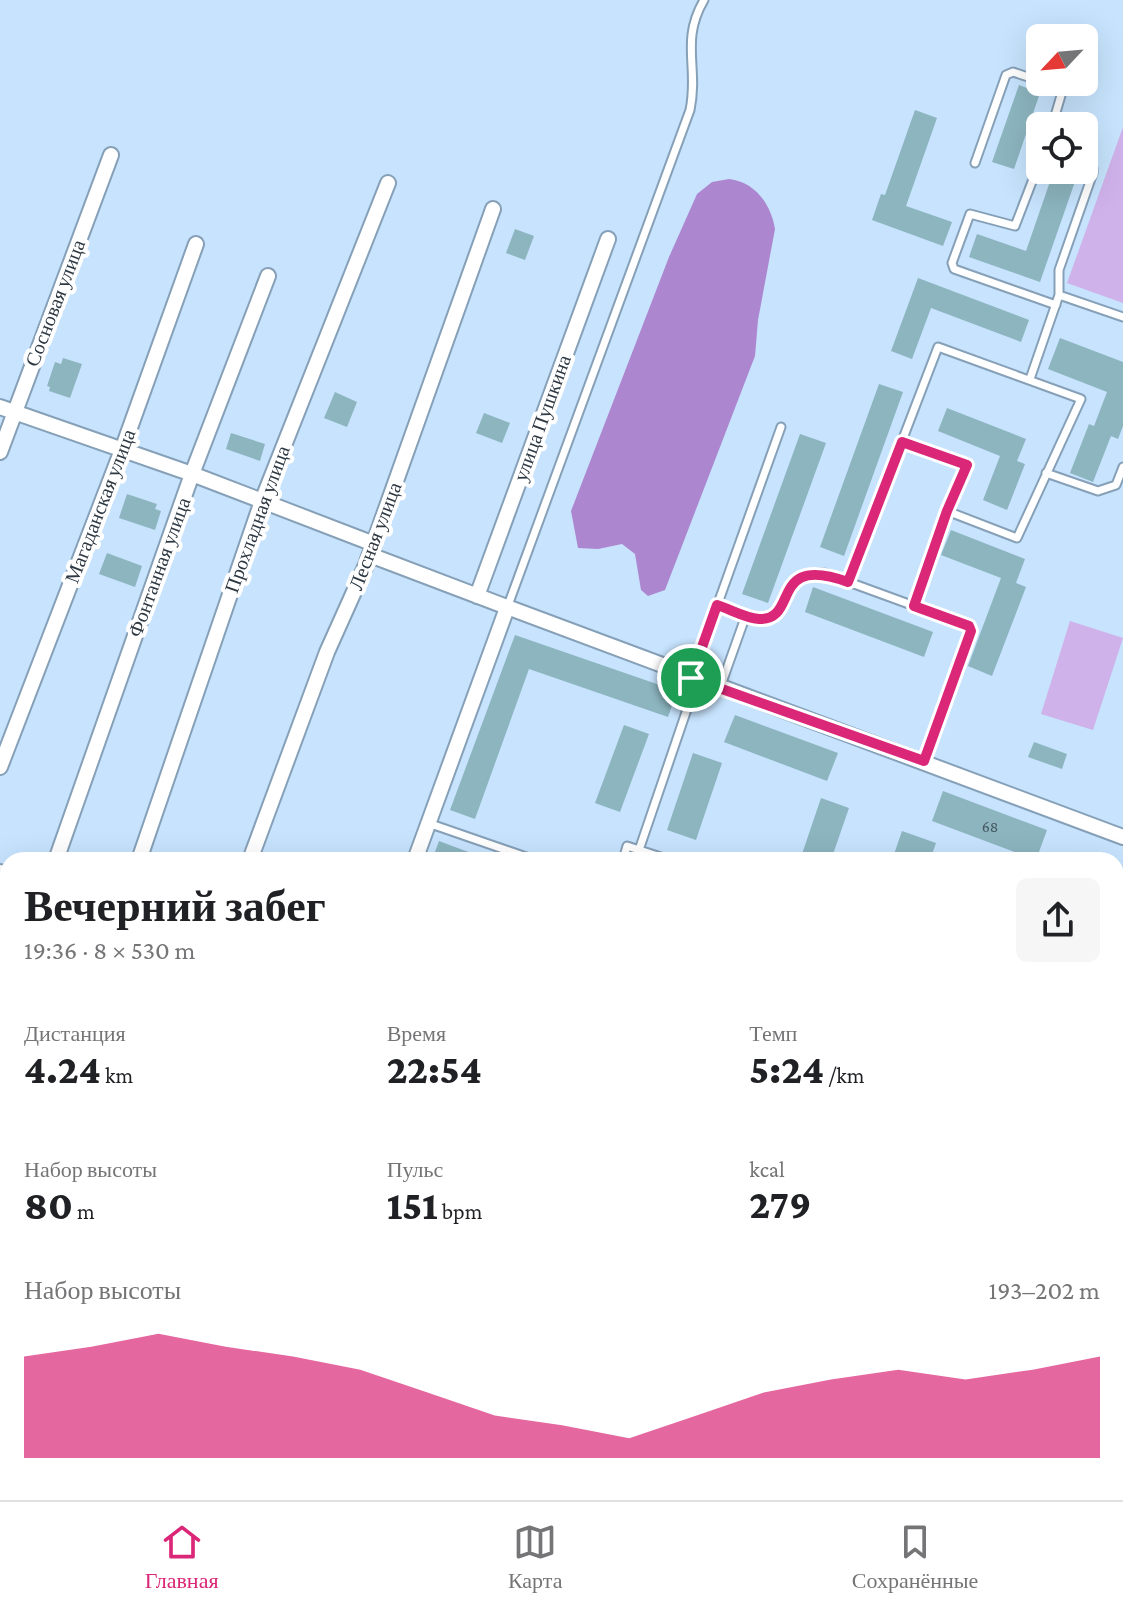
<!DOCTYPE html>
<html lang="ru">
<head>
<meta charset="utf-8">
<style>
  :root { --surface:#fff; --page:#f6f6f6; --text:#202124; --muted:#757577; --line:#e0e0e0; --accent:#db2777 }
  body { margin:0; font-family:"Crimson Pro",serif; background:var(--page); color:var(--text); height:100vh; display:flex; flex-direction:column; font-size:30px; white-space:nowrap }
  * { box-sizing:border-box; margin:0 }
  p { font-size:26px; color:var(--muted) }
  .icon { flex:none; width:44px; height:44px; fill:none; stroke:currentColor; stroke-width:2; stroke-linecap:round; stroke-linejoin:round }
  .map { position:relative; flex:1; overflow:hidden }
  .drawer { position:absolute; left:0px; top:852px; width:1124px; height:648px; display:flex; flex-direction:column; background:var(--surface); border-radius:24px 24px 0 0; box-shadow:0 8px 32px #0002 }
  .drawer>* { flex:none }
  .needle { width:52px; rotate:244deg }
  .fabs { position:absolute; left:1026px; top:24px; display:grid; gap:16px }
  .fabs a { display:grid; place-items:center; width:72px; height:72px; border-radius:12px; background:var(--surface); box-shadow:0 8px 32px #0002; font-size:40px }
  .pin { position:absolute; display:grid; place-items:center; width:68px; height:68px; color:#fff; margin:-34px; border:4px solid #fff; border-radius:50%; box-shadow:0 2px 8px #0007 }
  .round { display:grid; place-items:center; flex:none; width:84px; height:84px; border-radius:12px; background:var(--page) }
  .overview { display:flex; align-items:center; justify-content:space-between; height:136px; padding:0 24px }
  h1 { font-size:44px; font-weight:800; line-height:60px }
  .stats { display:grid; grid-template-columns:repeat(3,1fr); gap:12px; height:136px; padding:8px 24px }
  .stats div { display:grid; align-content:center }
  .stats b { font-size:40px; font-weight:800 }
  .stats small { font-size:22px; font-weight:400 }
  .stats p { font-size:22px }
  .chart { height:224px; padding:16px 24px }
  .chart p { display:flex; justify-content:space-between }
  .chart svg { width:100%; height:144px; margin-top:8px; fill:var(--accent); opacity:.7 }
  .menu { display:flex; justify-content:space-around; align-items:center; height:112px; border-top:2px solid var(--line); background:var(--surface); font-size:22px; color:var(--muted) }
  .menu a { display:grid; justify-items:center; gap:4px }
  .menu .active { color:var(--accent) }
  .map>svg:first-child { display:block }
  .green { fill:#cfb2ea }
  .forest { fill:#ad86d0 }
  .building { fill:#8cb5bf }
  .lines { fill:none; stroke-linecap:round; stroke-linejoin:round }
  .service-casing { stroke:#86a0b8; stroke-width:11 }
  .minor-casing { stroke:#86a0b8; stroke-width:18 }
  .trunk-casing { stroke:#86a0b8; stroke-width:26 }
  .service { stroke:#fff; stroke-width:7 }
  .minor { stroke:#fff; stroke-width:14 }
  .trunk { stroke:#fff; stroke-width:22 }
  .route-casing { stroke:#fff; stroke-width:16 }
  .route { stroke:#db2777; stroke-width:10 }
  .labels { text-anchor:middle; stroke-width:8; stroke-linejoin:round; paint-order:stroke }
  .number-label { font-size:16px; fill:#465862 }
  .street-label { font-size:20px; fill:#2e3943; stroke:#fff }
</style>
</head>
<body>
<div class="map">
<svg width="1123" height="1500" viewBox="0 0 1123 1500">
  <rect width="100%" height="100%" fill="#c7e3fd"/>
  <path class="green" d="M 1123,127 L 1123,303 L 1067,283 Z
    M 1070,621 L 1123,638 L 1093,730 L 1041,714 Z"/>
  <path class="forest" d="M 729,179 C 755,182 771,204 775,229 L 758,320 L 755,356 L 665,590 L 648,596 L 641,590 L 635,554 L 622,544 L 598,549 L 578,548 L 571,511 L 669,257 L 697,194 L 712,182 Z"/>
  <path class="building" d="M 1019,85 L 1040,93 L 1014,169 L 992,162 Z
    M 915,110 L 937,118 L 906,206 L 952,222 L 943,246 L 872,220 L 881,194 L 885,195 Z
    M 1054,170 L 1079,170 L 1040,282 L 969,257 L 977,234 L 1026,251 Z
    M 515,229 L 534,236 L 525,260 L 506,253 Z
    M 918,278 L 1029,320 L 1021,342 L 931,308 L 912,359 L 891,351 Z
    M 1060,338 L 1123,362 L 1123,426 L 1118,439 L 1111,436 L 1093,482 L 1070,473 L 1089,424 L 1094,426 L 1107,392 L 1048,369 Z
    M 63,358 L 82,364 L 70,398 L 49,391 L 50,387 L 47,386 L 55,362 L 61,364 Z
    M 879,384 L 903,392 L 844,556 L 820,547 Z
    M 335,392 L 357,402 L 347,427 L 324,418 Z
    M 947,408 L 1026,439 L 1017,461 L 1025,464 L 1007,510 L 983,500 L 1000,456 L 938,431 Z
    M 484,413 L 510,423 L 502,443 L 476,433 Z
    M 231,433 L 265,444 L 260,461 L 226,449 Z
    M 800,434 L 826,443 L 768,603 L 742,594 Z
    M 127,494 L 157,504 L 155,509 L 161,511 L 155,530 L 119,518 Z
    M 951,530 L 1025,559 L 1016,583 L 1026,587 L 992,676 L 968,666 L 1001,578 L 941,555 Z
    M 107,553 L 142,566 L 135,587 L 99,574 Z
    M 813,587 L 933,632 L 924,657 L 805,612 Z
    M 515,635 L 677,691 L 668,717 L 529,669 L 475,819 L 450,810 Z
    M 735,715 L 838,753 L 827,781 L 724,742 Z
    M 624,725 L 649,734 L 620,812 L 595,803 Z
    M 1034,742 L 1067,754 L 1062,769 L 1028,757 Z
    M 693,753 L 722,763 L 696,840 L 667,830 Z
    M 943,791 L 1047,830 L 1036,860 L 932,821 Z
    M 821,798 L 849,808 L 831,860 L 800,860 Z
    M 902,831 L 936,843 L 930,860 L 892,860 Z
    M 439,841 L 487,859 L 487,860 L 432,860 Z"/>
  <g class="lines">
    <g class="service-casing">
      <path id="service" d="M 1043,82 L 1062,92 L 1052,126
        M 1040,161 L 1015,226 L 970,214 L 952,263 L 954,269 L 1056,305
        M 975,163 L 1006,75 L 1013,72 L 1040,81
        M 1059,295 L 1123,317
        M 1030,379 L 1059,295 L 1059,270 L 1093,173 L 1093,168 L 1084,159
        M 902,442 L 967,465 L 947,511 L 914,606
        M 1046,473 L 1098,491 L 1116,485 L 1123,467
        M 848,582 L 938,347 L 1081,399 L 1017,538 L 947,511
        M 717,605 C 730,609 747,619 761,619 C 793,618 780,570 824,573 L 969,626 L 971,631 L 924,761
        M 507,608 L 690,110 C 699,67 680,41 704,0
        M 692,676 L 781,427
        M 720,688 L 746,615
        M 428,823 L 535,860
        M 639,850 L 697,680
        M 623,860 L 627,846 L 670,860
        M 1116,1199 L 1123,1202
        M 1116,1426 L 1123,1406
        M 557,1492 L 578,1500
        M 845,1492 L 865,1500
        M 507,1500 L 510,1492
        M 699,1500 L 732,1492
        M 914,1500 L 917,1492
        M 1091,1500 L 1094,1492
        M 1118,1500 L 1123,1484"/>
    </g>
    <g class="minor-casing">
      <path id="minor" d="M 0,407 L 192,474 L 374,544
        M 0,452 L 111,155
        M 370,555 C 620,651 872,741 1123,837
        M 477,596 L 608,239
        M 0,767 L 122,450 L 196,244
        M 56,860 L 192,474 L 268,276
        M 139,860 L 262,501 L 388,183
        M 250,860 L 327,652 L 366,565 L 493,209
        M 415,860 L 507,608
        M 0,872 L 8,875
        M 0,1008 L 8,987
        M 0,1239 L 8,1217
        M 0,1266 L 0,1272
        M 0,1287 L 8,1290
        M 305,1492 L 309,1500
        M 18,1500 L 21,1492"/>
    </g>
    <g class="trunk-casing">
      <path id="trunk" d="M 1116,901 L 1123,883
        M 897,1500 L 900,1492"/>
    </g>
    <use href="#service" class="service"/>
    <use href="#minor" class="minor"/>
    <use href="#trunk" class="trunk"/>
  </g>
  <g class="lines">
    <g class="route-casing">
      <path id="route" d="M 902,442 L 967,465 L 947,511 L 914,606 L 969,626 L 971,631 L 924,761 L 691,678 L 717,605 C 730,609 745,618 759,619 C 800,621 768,553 848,582 Z"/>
    </g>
    <use href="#route" class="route"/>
  </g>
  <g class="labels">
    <g class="number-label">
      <text x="990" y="832">68</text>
    </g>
    <g class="street-label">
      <text transform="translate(55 303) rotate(-69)" y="7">Сосновая улица</text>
      <text transform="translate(542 418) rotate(-70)" y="7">улица Пушкина</text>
      <text transform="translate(100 506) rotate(-69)" y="7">Магаданская улица</text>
      <text transform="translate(257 519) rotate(-70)" y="7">Прохладная улица</text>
      <text transform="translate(375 536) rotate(-69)" y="7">Лесная улица</text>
      <text transform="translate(159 567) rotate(-70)" y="7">Фонтанная улица</text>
    </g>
  </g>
</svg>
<div class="fabs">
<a><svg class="needle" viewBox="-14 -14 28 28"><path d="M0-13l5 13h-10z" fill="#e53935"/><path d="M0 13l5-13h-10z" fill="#757577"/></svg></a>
<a><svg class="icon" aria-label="locate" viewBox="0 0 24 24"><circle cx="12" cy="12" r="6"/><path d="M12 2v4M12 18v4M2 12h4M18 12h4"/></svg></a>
</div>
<div class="pin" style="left:691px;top:678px;background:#1e9e55"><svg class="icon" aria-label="arrive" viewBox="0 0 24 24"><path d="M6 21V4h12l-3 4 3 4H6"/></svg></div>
<section class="drawer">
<div class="overview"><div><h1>Вечерний забег</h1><p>19:36 · 8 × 530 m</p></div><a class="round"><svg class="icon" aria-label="share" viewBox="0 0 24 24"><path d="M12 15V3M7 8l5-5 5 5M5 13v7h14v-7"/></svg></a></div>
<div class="stats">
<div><p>Дистанция</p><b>4.24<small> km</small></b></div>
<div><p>Время</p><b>22:54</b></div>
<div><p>Темп</p><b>5:24<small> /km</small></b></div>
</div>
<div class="stats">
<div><p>Набор высоты</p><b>80<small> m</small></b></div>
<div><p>Пульс</p><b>151<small> bpm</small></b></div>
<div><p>kcal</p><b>279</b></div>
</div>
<div class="chart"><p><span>Набор высоты</span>193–202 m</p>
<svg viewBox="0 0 160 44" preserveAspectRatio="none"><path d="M0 44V13L10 10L20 6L30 10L40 13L50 17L60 24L70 31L80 34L90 38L100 31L110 24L120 20L130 17L140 20L150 17L160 13V44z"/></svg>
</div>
</section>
</div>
<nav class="menu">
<a class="active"><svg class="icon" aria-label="home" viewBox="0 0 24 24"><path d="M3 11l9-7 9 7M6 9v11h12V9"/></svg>Главная</a>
<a><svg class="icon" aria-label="map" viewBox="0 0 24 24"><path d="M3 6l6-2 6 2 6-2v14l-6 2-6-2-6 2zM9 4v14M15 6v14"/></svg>Карта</a>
<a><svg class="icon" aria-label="saved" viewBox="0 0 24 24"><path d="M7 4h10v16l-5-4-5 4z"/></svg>Сохранённые</a>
</nav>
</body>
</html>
